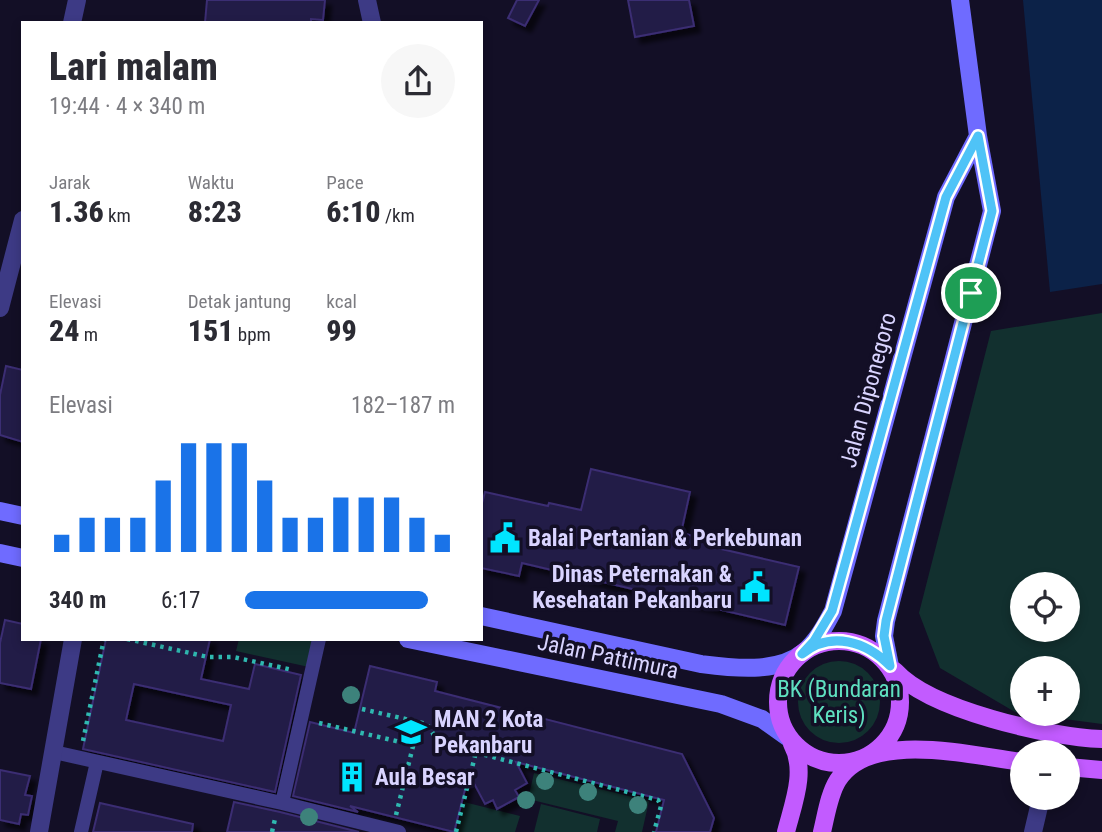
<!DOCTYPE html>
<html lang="id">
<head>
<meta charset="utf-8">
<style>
  :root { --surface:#fff; --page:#f7f7f7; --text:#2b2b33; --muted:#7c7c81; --accent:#1a73e8 }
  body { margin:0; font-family:"Roboto Condensed",sans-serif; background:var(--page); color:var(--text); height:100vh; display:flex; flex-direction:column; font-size:26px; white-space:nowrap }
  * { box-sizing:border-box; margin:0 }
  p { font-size:23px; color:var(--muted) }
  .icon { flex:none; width:38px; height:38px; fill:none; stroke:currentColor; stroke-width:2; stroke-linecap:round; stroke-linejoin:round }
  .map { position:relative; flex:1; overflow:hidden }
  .sheet { position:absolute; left:21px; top:21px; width:462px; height:620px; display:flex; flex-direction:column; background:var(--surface); border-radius:0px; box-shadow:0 4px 10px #0003 }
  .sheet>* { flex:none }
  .tools { position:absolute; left:1010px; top:572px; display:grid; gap:14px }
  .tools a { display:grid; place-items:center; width:70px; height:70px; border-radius:50%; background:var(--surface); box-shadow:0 4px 10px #0003; font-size:35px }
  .pin { position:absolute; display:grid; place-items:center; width:60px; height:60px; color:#fff; margin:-30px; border:4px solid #fff; border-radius:50%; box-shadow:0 2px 7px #0007 }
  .round { display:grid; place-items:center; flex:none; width:74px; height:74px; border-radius:37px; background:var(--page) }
  .headline { display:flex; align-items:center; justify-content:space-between; height:119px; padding:0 28px }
  h1 { font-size:38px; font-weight:800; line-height:52px }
  .metrics { display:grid; grid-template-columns:repeat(3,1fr); gap:10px; height:119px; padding:7px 28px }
  .metrics div { display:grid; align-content:center }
  .metrics b { font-size:30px; font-weight:800 }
  .metrics small { font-size:19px; font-weight:400 }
  .metrics p { font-size:19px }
  .chart { height:196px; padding:14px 28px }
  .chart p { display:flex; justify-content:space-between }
  .chart svg { width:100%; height:126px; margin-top:7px; stroke:var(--accent); stroke-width:6 }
  ul { padding:0 28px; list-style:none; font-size:23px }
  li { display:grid; grid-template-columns:112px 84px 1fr; align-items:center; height:52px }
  li i { height:18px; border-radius:9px; background:var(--accent) }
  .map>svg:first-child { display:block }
  .green { fill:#12302f; fill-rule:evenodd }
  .water { fill:#0c2248 }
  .building { fill:#241b47; stroke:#3b2d73; stroke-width:2; fill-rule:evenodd; filter:url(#shadow) }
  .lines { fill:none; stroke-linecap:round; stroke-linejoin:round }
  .path { stroke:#2fb8b0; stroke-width:4.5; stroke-dasharray:3.5 5; stroke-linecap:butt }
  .service { stroke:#3d3a85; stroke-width:14 }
  .minor { stroke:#3d3a85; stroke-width:18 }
  .secondary { stroke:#6f6bff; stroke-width:18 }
  .primary { stroke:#c25bff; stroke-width:18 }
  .tree { fill:#3d827b }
  .route-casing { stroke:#fff; stroke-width:14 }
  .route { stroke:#4fc3f7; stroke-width:9 }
  .labels { text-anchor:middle; stroke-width:7; stroke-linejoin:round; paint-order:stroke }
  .street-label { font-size:23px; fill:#d9d4ff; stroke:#130f26 }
  .poi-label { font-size:23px; font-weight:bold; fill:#d9d4ff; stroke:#130f26; text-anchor:start }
  .park-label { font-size:23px; fill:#5fe0c0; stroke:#130f26 }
</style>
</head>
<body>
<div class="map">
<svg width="1102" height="832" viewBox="0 0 1102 832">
  <defs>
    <filter id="shadow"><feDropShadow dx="6" dy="6" stdDeviation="2" flood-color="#0009"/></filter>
  </defs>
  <rect width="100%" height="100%" fill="#130f26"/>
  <path class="green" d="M 1102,313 L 1102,724 L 1027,714 L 1068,714 L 1068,668 L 1022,668 L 1022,713 L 1015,712 L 940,668 L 919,613 L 991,331 ZM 1022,584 L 1068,584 L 1068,630 L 1022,630 Z
    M 239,639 L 315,639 L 309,667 L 236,651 Z
    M798 702a41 41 0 1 1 82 0a41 41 0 1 1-82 0Z
    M 534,773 L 649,801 L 642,832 L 615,832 L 618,821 L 528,799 Z
    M 464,802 L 520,816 L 515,832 L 456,832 Z
    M 541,804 L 600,819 L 597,832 L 534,832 Z"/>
  <path class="water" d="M 1023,0 L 1102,0 L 1102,284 L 1050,292 Z"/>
  <path class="building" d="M 207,0 L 325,0 L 323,20 L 311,19 L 311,23 L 205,23 Z
    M 517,0 L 539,0 L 525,26 L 508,18 Z
    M 628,0 L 689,0 L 694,26 L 635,37 Z
    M 6,366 L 23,370 L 23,442 L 0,435 L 0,395 Z
    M 591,469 L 690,492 L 681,533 L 719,542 L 717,548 L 799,567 L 785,625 L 522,563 L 519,576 L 481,568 L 481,507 L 485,492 L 548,506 L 549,503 L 581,510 Z
    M 5,620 L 23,624 L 23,639 L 41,639 L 31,689 L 0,683 L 0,643 Z
    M 106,639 L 210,639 L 201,679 L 249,689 L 255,664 L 301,675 L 275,792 L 83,749 ZM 134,684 L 231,705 L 223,741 L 126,720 Z
    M 370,666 L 437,682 L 435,691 L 682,754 L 714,818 L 710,832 L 656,832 L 664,800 L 516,762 L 527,783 L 515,790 L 519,797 L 497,809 L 493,800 L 485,804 L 469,774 L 454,832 L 350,806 L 358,812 L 293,796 L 310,722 L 354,733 Z
    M 0,770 L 30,776 L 25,795 L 32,796 L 28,815 L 21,814 L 19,824 L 0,820 Z
    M 234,802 L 280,812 L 359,832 L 227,832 Z
    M 100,803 L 193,824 L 192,832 L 93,832 Z"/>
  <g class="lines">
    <path class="path" d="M 127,639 L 208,657 L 233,657 L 293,670
      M 362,709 L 427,724 L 439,743 L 658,800 L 661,806 L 654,832
      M 319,723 L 413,745
      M 83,741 L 104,639
      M 396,815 L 419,722
      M 272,832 L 275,819
      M 456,832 L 476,752"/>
    <path class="service" d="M 54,752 L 282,803 L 399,832
      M 282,803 L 319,639
      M 81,832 L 97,762"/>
    <path class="minor" d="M 367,0 L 372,23
      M 72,23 L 77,0
      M 0,308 L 23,220
      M 39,832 L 73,639
      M 1033,832 L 1041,798"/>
    <path class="secondary" d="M 0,511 L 23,516
      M 0,553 L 23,558
      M 481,616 L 701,664 C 732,668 777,674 804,652 C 817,641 825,626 833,611 L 946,197 L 978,136
      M 408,639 L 721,704 L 762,719 L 790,739
      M 890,666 L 884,636 L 886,621 L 992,211 L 978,136 L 960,0"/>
    <path class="primary" d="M778 702a61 61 0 1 1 122 0a61 61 0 1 1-122 0Z
      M 895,671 C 930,710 1049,737 1102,739
      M 1068,767 L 1102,770
      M 786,832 C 793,804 807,771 792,744
      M 822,832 C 826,816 829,794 838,780 C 870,729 972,756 1022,762"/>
  </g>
  <g class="tree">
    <circle cx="351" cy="695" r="9"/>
    <circle cx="545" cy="781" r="9"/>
    <circle cx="588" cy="792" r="9"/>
    <circle cx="526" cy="800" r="9"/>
    <circle cx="638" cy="805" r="9"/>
    <circle cx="309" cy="817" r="9"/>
  </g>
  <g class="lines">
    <g class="route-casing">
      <path id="route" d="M 978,136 L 992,211 L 886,621 L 884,636 L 890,666 C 867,642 831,630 802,654 L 814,641 L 832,611 L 946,197 Z"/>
    </g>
    <use href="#route" class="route"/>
  </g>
  <defs>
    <g id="civic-bare" transform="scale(2.415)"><path d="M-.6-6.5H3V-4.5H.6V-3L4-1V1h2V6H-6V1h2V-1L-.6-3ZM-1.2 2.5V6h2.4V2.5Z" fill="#00e5ff" stroke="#130f26" stroke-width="2.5" paint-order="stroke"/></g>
    <g id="school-bare" transform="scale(2.415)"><path d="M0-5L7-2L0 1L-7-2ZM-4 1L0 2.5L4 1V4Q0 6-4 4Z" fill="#00e5ff" stroke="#130f26" stroke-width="2.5" paint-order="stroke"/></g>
    <g id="building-bare" transform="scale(2.415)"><path d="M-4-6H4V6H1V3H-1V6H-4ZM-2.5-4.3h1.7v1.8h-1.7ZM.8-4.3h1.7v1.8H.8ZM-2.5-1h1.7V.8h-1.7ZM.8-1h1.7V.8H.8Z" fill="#00e5ff" stroke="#130f26" stroke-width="2.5" paint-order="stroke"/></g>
  </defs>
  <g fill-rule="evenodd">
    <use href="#civic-bare" x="505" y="538"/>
    <use href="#civic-bare" x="755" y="587"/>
    <use href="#school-bare" x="411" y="732"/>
    <use href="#building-bare" x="352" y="777"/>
  </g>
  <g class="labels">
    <g class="street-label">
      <text transform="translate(868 390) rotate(-75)" y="8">Jalan Diponegoro</text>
      <text transform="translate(608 656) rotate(12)" y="8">Jalan Pattimura</text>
    </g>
    <g class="poi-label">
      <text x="528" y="546">Balai Pertanian &amp; Perkebunan</text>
      <text x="732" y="582" text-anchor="end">Dinas Peternakan &amp;<tspan x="732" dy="26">Kesehatan Pekanbaru</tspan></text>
      <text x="434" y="727">MAN 2 Kota<tspan x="434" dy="26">Pekanbaru</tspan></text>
      <text x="375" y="785">Aula Besar</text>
    </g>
    <g class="park-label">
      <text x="839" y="697">BK (Bundaran<tspan x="839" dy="26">Keris)</tspan></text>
    </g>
  </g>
</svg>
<div class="tools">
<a><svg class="icon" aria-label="locate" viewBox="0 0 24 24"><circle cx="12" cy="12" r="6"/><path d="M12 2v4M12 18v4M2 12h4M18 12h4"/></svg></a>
<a>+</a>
<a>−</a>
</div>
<div class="pin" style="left:971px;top:293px;background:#1e9e55"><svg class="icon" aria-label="arrive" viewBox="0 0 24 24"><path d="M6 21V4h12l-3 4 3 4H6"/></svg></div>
<section class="sheet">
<div class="headline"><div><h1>Lari malam</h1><p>19:44 · 4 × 340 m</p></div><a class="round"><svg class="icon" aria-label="share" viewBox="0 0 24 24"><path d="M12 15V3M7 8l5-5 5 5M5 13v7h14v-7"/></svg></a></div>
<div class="metrics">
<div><p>Jarak</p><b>1.36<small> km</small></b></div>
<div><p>Waktu</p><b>8:23</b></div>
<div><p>Pace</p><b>6:10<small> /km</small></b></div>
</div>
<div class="metrics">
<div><p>Elevasi</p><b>24<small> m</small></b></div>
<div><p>Detak jantung</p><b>151<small> bpm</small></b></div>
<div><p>kcal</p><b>99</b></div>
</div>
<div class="chart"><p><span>Elevasi</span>182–187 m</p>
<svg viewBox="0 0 160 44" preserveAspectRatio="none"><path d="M5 44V38M15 44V32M25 44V32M35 44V32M45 44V19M55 44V6M65 44V6M75 44V6M85 44V19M95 44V32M105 44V32M115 44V25M125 44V25M135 44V25M145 44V32M155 44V38"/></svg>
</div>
<ul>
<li><b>340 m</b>6:17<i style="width:87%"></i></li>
</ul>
</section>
</div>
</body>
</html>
